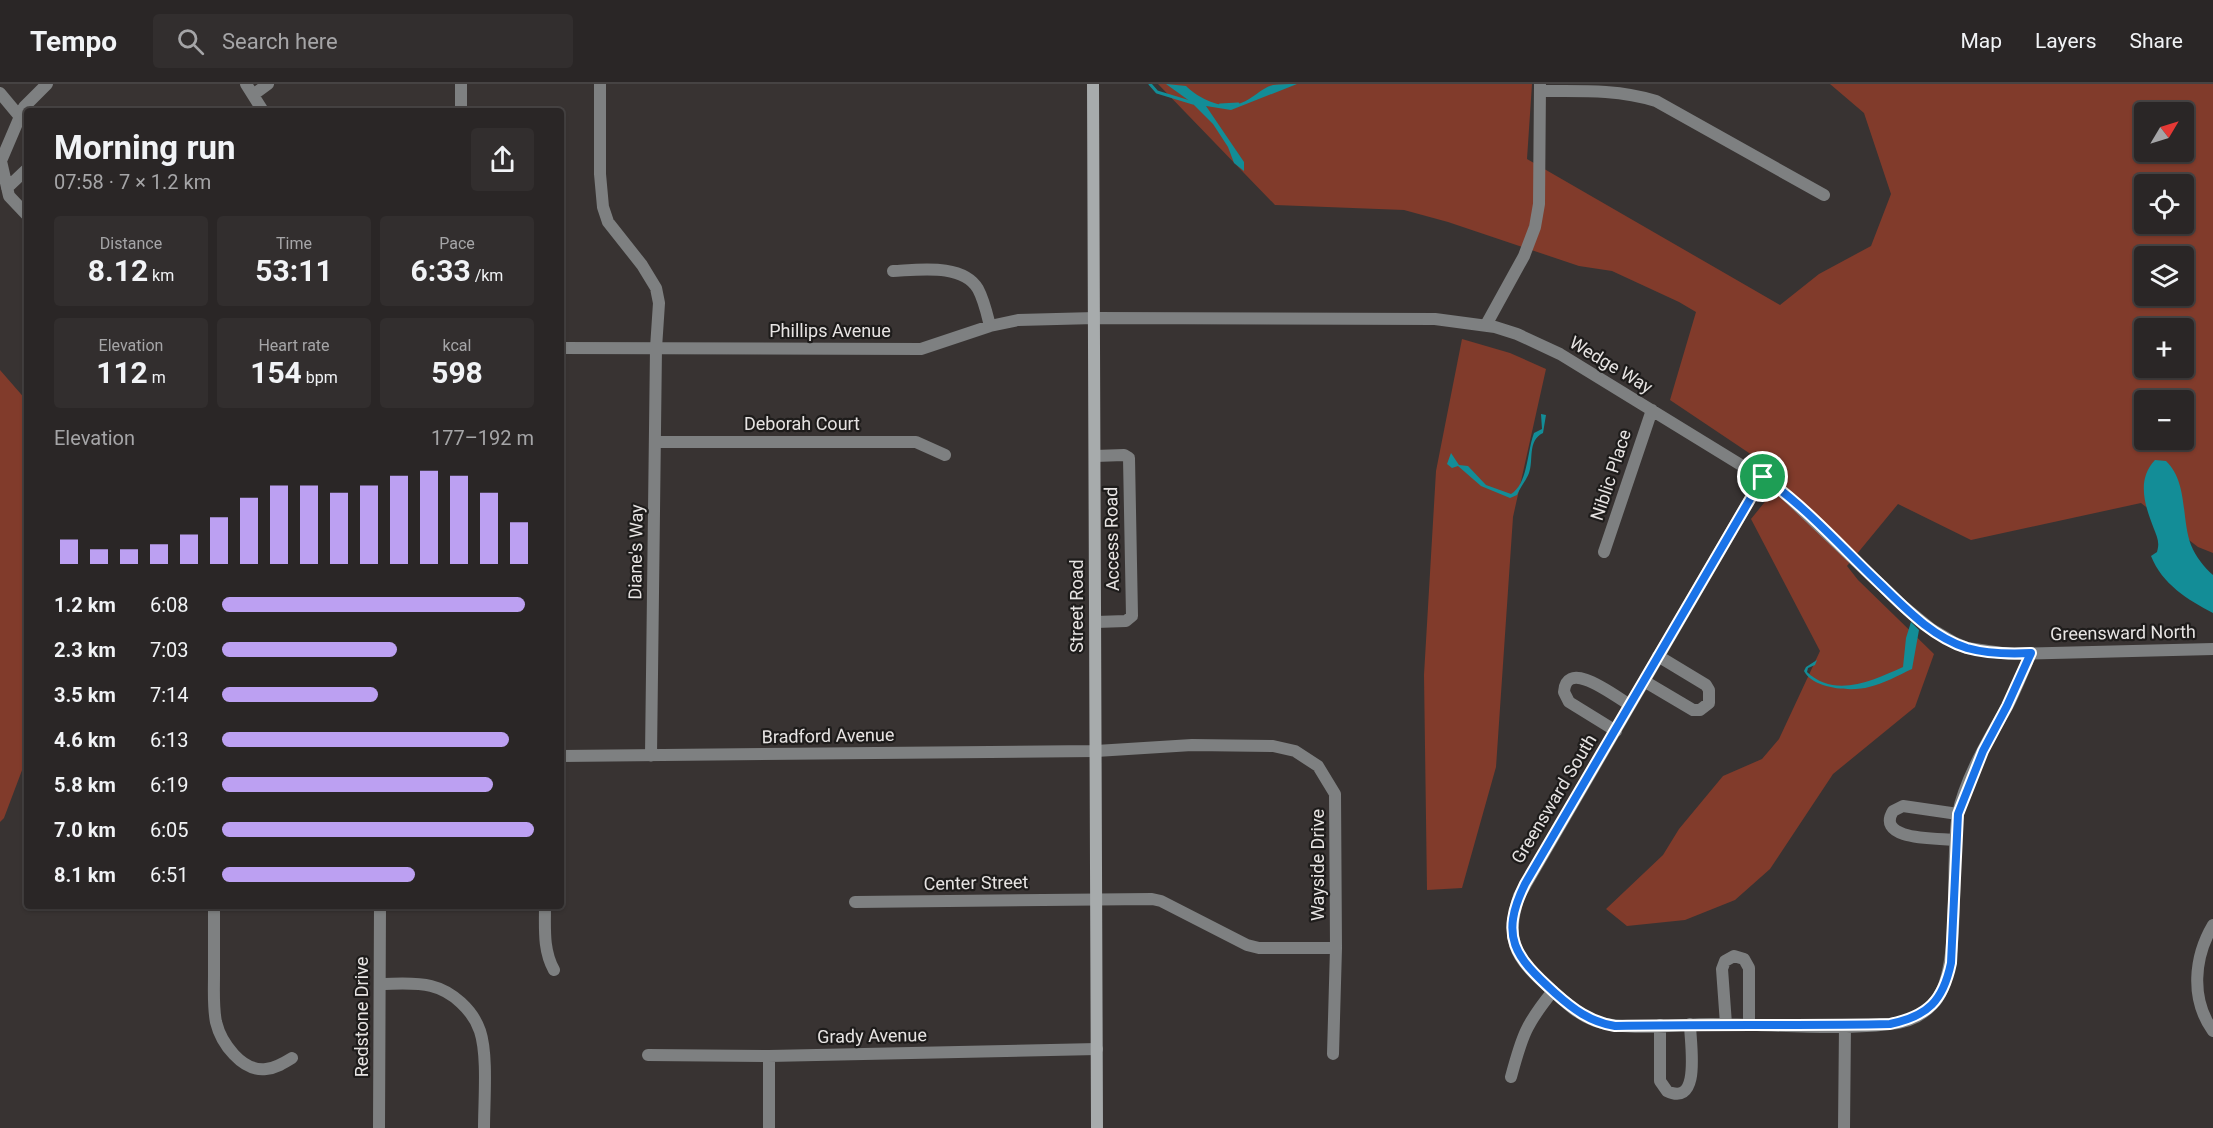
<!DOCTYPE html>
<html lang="en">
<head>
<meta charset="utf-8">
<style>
  :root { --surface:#2a2626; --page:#322e2e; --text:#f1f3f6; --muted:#a5a5a7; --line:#464343; --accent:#bca0f2 }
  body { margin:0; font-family:Roboto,sans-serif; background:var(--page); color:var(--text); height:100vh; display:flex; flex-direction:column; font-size:22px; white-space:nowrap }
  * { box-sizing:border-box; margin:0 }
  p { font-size:20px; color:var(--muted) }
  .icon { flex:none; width:33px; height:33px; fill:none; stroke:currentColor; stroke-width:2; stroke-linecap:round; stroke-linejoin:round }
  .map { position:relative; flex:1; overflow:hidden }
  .sheet { position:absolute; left:24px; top:24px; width:540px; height:801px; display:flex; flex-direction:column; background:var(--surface); border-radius:6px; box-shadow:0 2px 4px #0004,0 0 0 2px var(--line) }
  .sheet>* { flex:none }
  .needle { width:39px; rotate:52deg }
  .fabs { position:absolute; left:2134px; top:18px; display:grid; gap:12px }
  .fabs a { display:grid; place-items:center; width:60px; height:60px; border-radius:6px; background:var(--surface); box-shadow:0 2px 4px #0004,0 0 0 2px var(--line); font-size:30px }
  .pin { position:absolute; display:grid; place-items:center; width:51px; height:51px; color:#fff; margin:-26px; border:3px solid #fff; border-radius:50%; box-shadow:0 2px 6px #0007 }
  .round { display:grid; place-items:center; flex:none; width:63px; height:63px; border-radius:6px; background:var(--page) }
  .overview { display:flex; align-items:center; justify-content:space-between; height:102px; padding:0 30px }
  h1 { font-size:33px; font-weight:700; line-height:45px }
  .stats { display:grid; grid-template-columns:repeat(3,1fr); gap:9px; height:102px; padding:6px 30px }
  .stats div { display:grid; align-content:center; border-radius:6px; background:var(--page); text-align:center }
  .stats b { font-size:30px; font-weight:700 }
  .stats small { font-size:16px; font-weight:400 }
  .stats p { font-size:16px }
  .chart { height:168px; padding:12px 30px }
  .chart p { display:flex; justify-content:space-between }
  .chart svg { width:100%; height:108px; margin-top:6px; stroke:var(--accent); stroke-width:6 }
  ul { padding:0 30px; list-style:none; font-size:20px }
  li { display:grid; grid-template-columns:96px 72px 1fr; align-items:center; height:45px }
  li i { height:15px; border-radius:8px; background:var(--accent) }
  header { display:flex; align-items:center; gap:36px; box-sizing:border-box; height:84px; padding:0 30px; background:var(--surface); border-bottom:2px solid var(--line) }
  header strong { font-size:28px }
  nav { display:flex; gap:33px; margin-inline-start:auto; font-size:21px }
  .search { width:420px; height:54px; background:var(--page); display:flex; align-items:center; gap:15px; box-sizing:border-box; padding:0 21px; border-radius:6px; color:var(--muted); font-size:22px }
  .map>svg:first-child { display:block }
  .green { fill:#813b2b; fill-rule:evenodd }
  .water { fill:#138d97 }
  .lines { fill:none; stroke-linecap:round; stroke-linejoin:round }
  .stream { stroke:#138d97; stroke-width:3 }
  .minor { stroke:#7e8081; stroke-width:12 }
  .secondary { stroke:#a7abac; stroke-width:12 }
  .route-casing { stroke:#fff; stroke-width:12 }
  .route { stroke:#1a73e8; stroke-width:8 }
  .labels { text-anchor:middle; stroke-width:4.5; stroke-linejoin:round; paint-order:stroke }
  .street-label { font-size:18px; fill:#e7e4e3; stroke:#1e1c1b }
</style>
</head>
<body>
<header>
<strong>Tempo</strong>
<div class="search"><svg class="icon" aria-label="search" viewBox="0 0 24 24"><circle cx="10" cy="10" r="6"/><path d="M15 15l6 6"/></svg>Search here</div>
<nav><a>Map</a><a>Layers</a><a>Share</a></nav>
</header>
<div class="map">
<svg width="2213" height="1044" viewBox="0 0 2213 1044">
  <rect width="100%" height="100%" fill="#383332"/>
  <path class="green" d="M 1158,0 L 1532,0 L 1527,75 L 1780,221 L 1819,190 L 1871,162 L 1891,110 L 1864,29 L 1830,0 L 2213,0 L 2213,469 L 2198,463 L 2141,419 L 1971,456 L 1898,420 L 1847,482 L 1858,496 L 1934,570 L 1915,623 L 1833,690 L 1770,785 L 1735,816 L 1685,836 L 1627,842 L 1606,825 L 1663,771 L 1679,745 L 1723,692 L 1762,675 L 1779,655 L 1820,567 L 1751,435 L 1785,393 L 1670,316 L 1696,228 L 1679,218 L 1612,187 L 1579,182 L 1448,138 L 1404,126 L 1275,121 ZM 2145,28 L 2184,28 L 2184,68 L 2145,68 ZM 2145,100 L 2184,100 L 2184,140 L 2145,140 ZM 2145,172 L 2184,172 L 2184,212 L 2145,212 ZM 2145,244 L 2184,244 L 2184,284 L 2145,284 ZM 2145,316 L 2184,316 L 2184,356 L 2145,356 Z
    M 1462,255 L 1510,269 L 1546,285 L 1513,433 L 1496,683 L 1462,804 L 1427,806 L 1424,591 L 1436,387 Z
    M 0,286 L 27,317 L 27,673 L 4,734 L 0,738 Z"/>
  <path class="water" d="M 1166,0 L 1186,2 C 1198,14 1223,27 1241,19 C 1253,15 1261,4 1273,1 C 1280,0 1289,0 1297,0 L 1231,26 L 1206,22 L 1244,78 L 1244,87 L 1234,79 L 1228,63 L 1213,40 L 1191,18 Z
    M 1541,330 L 1546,331 L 1543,349 C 1527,357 1534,376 1529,389 C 1526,397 1520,403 1517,411 L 1510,414 L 1481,402 L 1458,382 L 1452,384 L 1447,380 L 1451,369 L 1459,381 L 1468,382 L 1486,401 L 1511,410 C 1528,400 1527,367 1534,349 L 1542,345 Z
    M 2155,376 L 2166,377 C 2188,398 2181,434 2191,461 C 2196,473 2204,483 2213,491 L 2213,529 C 2188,516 2162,500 2151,472 L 2157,468 C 2160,458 2157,453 2154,445 C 2145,422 2136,396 2155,376 Z
    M 1911,538 L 1919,546 L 1912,585 C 1899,591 1883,600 1869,603 C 1852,608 1813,605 1804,587 L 1806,583 L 1817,576 L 1815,581 L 1808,584 L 1807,588 C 1835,615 1874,596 1903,583 L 1906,554 Z"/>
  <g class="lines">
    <path class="stream" d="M 1150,0 L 1157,8 L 1193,19
      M 1220,21 L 1238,20"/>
    <path class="minor" d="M 246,0 L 263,27
      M 600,0 L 600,90 L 603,123 L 608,138 L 642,181 L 656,204 L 659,219 L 656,264 L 651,672
      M 1540,7 C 1579,7 1618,5 1656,17 L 1824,111
      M 0,9 L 20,33
      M 253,11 L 268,0
      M 461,27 L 461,0
      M 7,104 L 27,85
      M 27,131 L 9,112 L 1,77 L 24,23 L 47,0
      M 893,187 C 918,186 963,179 978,205 C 984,216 987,230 990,242
      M 1486,241 L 1524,172 L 1535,143 L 1539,120 L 1540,1
      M 561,264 L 921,265 L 990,242 L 1018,236 L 1095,234 L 1435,235 L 1495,243 L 1517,250 L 1560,270 L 1780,405 L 1904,523 L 1931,545 L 1953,558 L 1967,564 L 2009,570 L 2213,565
      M 655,358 L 916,358 L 945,371
      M 1095,372 L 1124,371 L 1129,374 L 1132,532 L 1126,537 L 1096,538
      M 1763,393 L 1519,812 C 1503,862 1519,877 1555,909 C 1567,920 1579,931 1595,937 C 1626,948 1679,940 1712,940 C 1771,940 1831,947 1889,940 C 1906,939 1922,932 1933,920 C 1964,889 1949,776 1958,730 C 1964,697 1990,652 2007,623 C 2016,606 2023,587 2031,569
      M 1604,468 L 1652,326
      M 1644,597 L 1693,626 L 1700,626 L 1709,619 L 1709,606 L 1706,601 L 1658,572
      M 1616,647 L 1569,618 L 1564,608 C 1566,573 1616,613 1630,621
      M 561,672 L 1096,667 L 1192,661 L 1273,662 L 1295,667 L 1318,682 L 1335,710 L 1336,864 L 1333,970
      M 1955,756 C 1938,754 1875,757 1893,727 L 1903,722 L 1958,730
      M 855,818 L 1152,815 L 1161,817 L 1247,861 L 1259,864 L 1336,864
      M 214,822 C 214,845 214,868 214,892 C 214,907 213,923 216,938 C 221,959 242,988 266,985 C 276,984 284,979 292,974
      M 545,822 C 545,845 543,866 554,886
      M 2213,841 C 2194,873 2190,915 2213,947
      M 380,900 C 396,900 415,898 431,902 C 452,907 473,926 480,947 C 488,971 484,1017 484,1044
      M 1726,940 L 1722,885 L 1725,877 L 1734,872 L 1744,875 L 1749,884 L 1749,941
      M 1660,941 L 1660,997 L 1667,1007 C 1702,1024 1690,958 1690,940
      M 648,971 L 769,972 L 1097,965
      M 769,972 L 769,1044
      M 1511,993 C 1522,952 1526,940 1553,907
      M 379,1044 L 380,822
      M 1844,1044 L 1845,941"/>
    <path class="secondary" d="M 1093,0 L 1097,1044"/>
  </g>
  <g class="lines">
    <g class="route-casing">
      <path id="route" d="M 1763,393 C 1806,423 1841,463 1879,499 C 1905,524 1932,553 1967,564 C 1988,570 2010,570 2031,569 L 2007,622 L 1983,667 L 1958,730 L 1951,879 C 1943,917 1928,932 1890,940 C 1798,942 1706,940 1615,942 C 1590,938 1573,925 1555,909 C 1515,873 1499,853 1525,800 Z"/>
    </g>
    <use href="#route" class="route"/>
  </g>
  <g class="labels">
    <g class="street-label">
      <text x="830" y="253">Phillips Avenue</text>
      <text transform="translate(1611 281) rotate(31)" y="6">Wedge Way</text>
      <text x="802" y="346">Deborah Court</text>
      <text transform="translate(1611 391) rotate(-72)" y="6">Niblic Place</text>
      <text transform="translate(1112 455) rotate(-91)" y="6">Access Road</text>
      <text transform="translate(636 468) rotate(-89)" y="6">Diane's Way</text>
      <text transform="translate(1077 522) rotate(-90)" y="6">Street Road</text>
      <text transform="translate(2123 549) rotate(-1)" y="6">Greensward North</text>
      <text transform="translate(828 652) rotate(-1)" y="6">Bradford Avenue</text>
      <text transform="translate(1554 715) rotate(-59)" y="6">Greensward South</text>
      <text transform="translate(1318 781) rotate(-90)" y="6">Wayside Drive</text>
      <text transform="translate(976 799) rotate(-1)" y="6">Center Street</text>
      <text transform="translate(362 933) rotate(-90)" y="6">Redstone Drive</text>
      <text transform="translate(872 952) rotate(-1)" y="6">Grady Avenue</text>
    </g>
  </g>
</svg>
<div class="fabs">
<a><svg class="needle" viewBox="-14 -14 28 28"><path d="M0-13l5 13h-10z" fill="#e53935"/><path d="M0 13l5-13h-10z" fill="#a5a5a7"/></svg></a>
<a><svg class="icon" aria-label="locate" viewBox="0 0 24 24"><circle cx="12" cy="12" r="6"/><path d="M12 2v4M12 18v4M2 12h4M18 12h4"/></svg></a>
<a><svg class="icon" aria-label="layers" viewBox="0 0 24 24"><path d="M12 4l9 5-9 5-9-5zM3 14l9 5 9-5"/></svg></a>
<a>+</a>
<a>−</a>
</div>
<div class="pin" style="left:1763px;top:393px;background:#1e9e55"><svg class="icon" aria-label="arrive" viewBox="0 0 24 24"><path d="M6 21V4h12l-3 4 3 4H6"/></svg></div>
<section class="sheet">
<div class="overview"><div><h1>Morning run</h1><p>07:58 · 7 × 1.2 km</p></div><a class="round"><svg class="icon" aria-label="share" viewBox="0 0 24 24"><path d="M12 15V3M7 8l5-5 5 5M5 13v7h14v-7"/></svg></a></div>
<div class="stats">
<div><p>Distance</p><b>8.12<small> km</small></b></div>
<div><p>Time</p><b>53:11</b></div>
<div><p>Pace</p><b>6:33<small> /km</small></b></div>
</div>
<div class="stats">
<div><p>Elevation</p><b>112<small> m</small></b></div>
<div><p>Heart rate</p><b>154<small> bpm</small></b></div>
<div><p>kcal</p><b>598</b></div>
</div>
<div class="chart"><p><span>Elevation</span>177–192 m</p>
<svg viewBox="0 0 160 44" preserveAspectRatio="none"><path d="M5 44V34M15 44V38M25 44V38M35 44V36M45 44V32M55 44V25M65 44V17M75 44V12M85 44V12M95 44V15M105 44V12M115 44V8M125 44V6M135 44V8M145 44V15M155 44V27"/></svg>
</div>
<ul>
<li><b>1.2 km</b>6:08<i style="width:97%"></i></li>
<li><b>2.3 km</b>7:03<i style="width:56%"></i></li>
<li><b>3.5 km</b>7:14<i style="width:50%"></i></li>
<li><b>4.6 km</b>6:13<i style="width:92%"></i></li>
<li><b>5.8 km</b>6:19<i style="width:87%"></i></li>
<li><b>7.0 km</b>6:05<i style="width:100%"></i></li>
<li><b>8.1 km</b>6:51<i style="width:62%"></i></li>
</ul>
</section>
</div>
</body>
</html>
